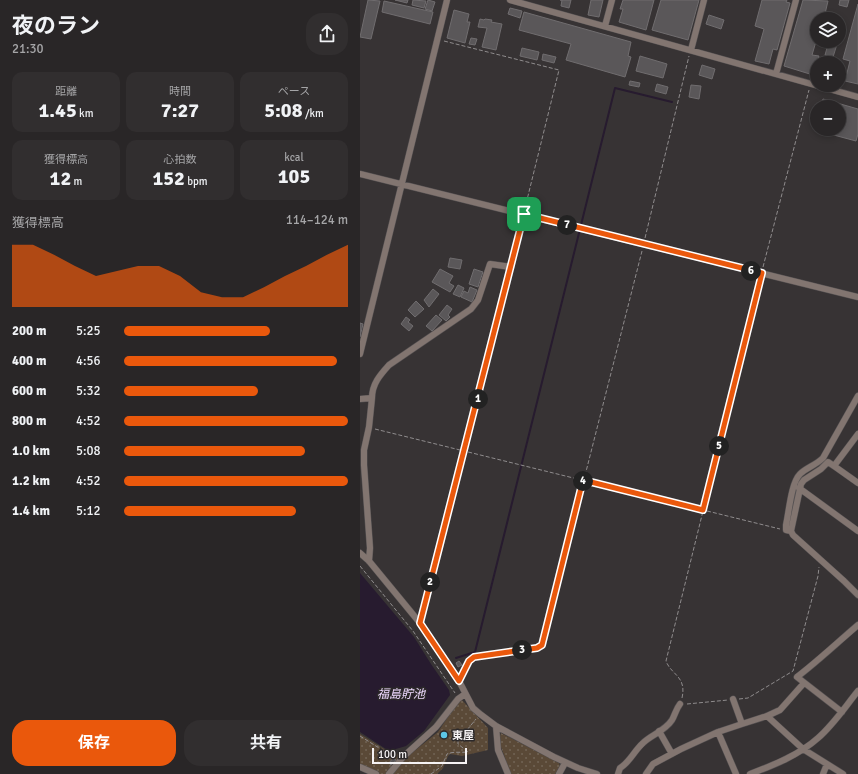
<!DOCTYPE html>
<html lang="ja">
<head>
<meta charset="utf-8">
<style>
  :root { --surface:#292627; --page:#312e2f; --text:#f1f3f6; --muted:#a5a5a7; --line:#454344; --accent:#ea580c }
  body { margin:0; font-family:Signika,"Noto Sans JP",sans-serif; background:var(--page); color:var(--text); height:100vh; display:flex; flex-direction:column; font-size:15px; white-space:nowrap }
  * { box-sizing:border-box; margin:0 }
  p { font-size:13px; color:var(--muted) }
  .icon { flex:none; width:22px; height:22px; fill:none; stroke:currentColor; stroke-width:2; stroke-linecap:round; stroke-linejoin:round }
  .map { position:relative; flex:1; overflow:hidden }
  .panel { display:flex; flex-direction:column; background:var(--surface); width:360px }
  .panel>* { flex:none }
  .fabs { position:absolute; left:450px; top:12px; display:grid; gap:8px }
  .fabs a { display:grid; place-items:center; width:36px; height:36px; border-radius:50%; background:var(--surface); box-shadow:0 2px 6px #0003,0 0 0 1px var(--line); font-size:20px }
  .scale { position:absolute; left:12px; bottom:10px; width:95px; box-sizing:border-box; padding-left:4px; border:2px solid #f6f3f4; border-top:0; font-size:11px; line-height:14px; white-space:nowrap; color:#f6f3f4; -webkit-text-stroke:3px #2c292a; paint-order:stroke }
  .pin { position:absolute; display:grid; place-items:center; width:34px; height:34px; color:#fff; margin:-17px; border-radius:8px; box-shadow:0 2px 6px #0006 }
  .km { position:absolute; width:20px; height:20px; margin:-10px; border-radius:50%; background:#222; color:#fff; font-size:11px; line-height:20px; text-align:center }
  .round { display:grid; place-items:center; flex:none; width:42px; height:42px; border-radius:16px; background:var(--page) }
  .summary { display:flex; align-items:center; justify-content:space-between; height:68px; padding:0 12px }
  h1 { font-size:22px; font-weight:700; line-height:30px }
  .figures { display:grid; grid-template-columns:repeat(3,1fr); gap:6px; height:68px; padding:4px 12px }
  .figures div { display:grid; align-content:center; border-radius:10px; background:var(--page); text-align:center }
  .figures b { font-size:20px; font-weight:700 }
  .figures small { font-size:11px; font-weight:400 }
  .figures p { font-size:11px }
  .chart { height:112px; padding:8px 12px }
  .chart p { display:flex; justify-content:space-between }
  .chart svg { width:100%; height:72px; margin-top:4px; fill:var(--accent); opacity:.7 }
  .cta { display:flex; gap:8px; margin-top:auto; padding:8px 12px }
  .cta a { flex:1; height:46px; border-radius:16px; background:var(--accent); color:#fff; font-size:16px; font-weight:700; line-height:46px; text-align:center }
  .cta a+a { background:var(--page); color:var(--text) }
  ul { padding:0 12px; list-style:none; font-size:13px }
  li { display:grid; grid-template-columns:64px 48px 1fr; align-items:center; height:30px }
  li i { height:10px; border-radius:5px; background:var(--accent) }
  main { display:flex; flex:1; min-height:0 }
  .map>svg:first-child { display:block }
  .green { fill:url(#green-dots) }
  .water { fill:#271b2f }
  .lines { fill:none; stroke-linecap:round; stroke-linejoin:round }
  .stream { stroke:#271b2f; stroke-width:2 }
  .building { fill:#5a5759; stroke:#706d6f }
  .minor-casing { stroke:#565253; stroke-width:7 }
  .path { stroke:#8f8c8d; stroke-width:1; stroke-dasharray:4 2; stroke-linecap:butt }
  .minor { stroke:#827570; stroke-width:6 }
  .route-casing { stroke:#fff; stroke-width:8 }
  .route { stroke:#ea580c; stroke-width:5 }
  .poi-dot { fill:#5cc7e7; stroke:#2c292a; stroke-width:1.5 }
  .labels { text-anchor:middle; stroke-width:3; stroke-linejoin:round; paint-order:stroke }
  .poi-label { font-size:11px; font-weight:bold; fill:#f6f3f4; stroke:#2c292a; text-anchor:start }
  .water-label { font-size:12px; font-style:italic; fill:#edd8fe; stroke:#2c292a }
</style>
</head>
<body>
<main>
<section class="panel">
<div class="summary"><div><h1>夜のラン</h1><p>21:30</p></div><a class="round"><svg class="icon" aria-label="share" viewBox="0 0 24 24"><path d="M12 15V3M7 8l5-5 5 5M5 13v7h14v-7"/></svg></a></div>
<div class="figures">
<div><p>距離</p><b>1.45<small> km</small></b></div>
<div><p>時間</p><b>7:27</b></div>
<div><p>ペース</p><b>5:08<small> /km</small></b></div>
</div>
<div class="figures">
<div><p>獲得標高</p><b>12<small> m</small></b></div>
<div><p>心拍数</p><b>152<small> bpm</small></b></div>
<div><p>kcal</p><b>105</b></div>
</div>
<div class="chart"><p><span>獲得標高</span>114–124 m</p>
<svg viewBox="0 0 160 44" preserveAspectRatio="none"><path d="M0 44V6L10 6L20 12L30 19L40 25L50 22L60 19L70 19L80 25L90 35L100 38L110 38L120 32L130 25L140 19L150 12L160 6V44z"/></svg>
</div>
<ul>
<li><b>200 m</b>5:25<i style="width:65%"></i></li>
<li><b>400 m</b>4:56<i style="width:95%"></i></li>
<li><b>600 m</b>5:32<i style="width:60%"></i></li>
<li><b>800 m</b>4:52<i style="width:100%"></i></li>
<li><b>1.0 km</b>5:08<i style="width:81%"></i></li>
<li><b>1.2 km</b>4:52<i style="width:100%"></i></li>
<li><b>1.4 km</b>5:12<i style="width:77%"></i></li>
</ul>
<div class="cta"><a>保存</a><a>共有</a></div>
</section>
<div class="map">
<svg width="498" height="774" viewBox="0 0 498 774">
  <defs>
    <pattern id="green-dots" width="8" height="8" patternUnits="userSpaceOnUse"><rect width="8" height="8" fill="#5a4937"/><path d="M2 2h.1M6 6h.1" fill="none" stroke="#726455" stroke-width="1.8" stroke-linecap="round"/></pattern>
  </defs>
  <rect width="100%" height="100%" fill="#373334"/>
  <path class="green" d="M 101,699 L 128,728 L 128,750 L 102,756 L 90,754 L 88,756 L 83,768 L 77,774 L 19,774 L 0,764 L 0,734 L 29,752 L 48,756 L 78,732 L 97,703 Z
    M 141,733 L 199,763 L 200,766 L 195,774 L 151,774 L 141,747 L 140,736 Z"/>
  <path class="water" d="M 0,573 L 54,637 L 71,664 L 89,690 L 90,695 L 64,731 L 46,746 L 29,751 L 0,732 Z"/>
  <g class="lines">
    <path class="stream" d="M 96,658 L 115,652 L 255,88 L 312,102"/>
  </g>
  <path class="building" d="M 8,0 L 20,1 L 11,39 L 0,37 Z
    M 35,0 L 48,0 L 47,3 Z
    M 53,0 L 66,1 L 64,8 L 52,5 Z
    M 68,0 L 75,2 L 72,11 L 65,9 Z
    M 200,0 L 211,0 L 209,8 L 201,6 L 202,0 Z
    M 231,0 L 243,0 L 239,17 L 228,15 Z
    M 263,0 L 294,0 L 286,30 L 259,22 L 263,9 L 260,9 Z
    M 301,0 L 339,0 L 328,40 L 292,30 Z
    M 402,0 L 427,0 L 426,2 L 430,3 L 417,50 L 413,49 L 409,64 L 395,61 L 404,29 L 395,26 Z
    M 443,0 L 468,1 L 464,18 L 457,19 L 457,38 L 452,55 L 459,56 L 453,75 L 424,66 Z
    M 480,0 L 489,0 L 487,7 L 479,5 Z
    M 24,1 L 73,12 L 70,24 L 22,12 Z
    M 498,4 L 498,84 L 485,81 L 490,61 L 483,59 Z
    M 150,8 L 162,11 L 160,18 L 148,14 Z
    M 94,10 L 109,14 L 107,22 L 110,22 L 105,43 L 87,38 Z
    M 164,12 L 271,42 L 268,56 L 271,57 L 265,77 L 206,60 L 211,44 L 159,30 Z
    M 349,15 L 364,20 L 361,29 L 346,24 Z
    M 120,19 L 124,20 L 125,19 L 132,20 L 131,22 L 142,24 L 136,50 L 122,47 L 127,28 L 118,27 Z
    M 111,38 L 117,39 L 115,45 L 109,44 Z
    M 469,41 L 478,41 L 473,57 L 465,55 Z
    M 162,48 L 179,52 L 177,60 L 160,56 Z
    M 183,54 L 196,57 L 194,63 L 182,60 Z
    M 280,56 L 307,64 L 303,78 L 276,71 Z
    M 342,65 L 355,69 L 352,79 L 339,75 Z
    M 270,81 L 280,83 L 279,87 L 269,85 Z
    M 297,84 L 308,87 L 306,94 L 295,91 Z
    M 331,85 L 341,86 L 339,99 L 329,97 Z
    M 463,99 L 498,109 L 498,134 L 496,141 L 455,130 L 457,121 L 457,129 L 479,129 L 479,107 L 461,107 Z
    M 90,258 L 102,260 L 100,269 L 88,267 Z
    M 80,269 L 93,276 L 89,283 L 94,286 L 90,292 L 72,282 Z
    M 114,269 L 123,272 L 118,287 L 109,284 Z
    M 98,285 L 104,288 L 100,297 L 93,294 Z
    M 110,287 L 117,290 L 112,302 L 101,297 L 104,291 L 108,293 Z
    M 73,289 L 79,294 L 69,307 L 64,300 Z
    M 56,301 L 64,309 L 55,317 L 48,310 Z
    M 87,305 L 92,309 L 88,315 L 90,317 L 86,321 L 79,315 Z
    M 76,315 L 82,320 L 72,331 L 66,326 Z
    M 46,317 L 50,320 L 48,322 L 53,326 L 49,331 L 41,324 Z
    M 0,323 L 3,324 L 0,337 Z
    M 99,661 L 102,665 L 98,667 L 96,663 Z
    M 83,732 L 87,734 L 85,738 L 81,735 Z
    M 33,758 L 36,760 L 31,765 L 29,763 Z"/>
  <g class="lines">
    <g class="minor-casing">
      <path id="minor" d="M 150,0 L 498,97
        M 245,26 L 252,0
        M 331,50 L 344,0
        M 416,74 L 436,0
        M 0,174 L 498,297
        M 0,354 L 87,0
        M 12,398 C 12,384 20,375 29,365 L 111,309 L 118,300 L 130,264 L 151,267
        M 0,399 L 12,398 L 9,427 L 4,450 L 4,465 L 10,548 L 9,561
        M 474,466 L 498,483
        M 439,488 L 498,531
        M 431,531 L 426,530 L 426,525 C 429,512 431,483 440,474 C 446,468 456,465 463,458 L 498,396
        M 0,553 L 9,561 L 60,623 L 99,681 L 113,708 L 120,714 L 136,726 L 194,757 L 218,768 L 237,774
        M 498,595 L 484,581 L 433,535 L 431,531 L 441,484 L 444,480 L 461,469 L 468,462 L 474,466 L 498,434
        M 482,712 L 437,677 C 458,661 478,642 498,625
        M 407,716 L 443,749 L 483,774
        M 382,724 L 407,716 L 420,710 L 444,683
        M 136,726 L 138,750 L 148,774
        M 299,731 L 312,754
        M 358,732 L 376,774
        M 0,767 L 16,774
        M 29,774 L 44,756 L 76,727 L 98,699 L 105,694
        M 199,774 L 205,763
        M 258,774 L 260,768 C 270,762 274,751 283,743 C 291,735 305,731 312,720 C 315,715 316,709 320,704
        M 286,774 L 293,764 L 321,749 L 358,732 L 382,724 L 373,699
        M 390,774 C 414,765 439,755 458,738 C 474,724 485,707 498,691
        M 463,774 L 467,764"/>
    </g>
    <path class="path" d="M 84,41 L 199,70 L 165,208
      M 285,238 L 329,56
      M 152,260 L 162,221
      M 403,267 L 449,90
      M 15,429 L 420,529
      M 0,566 L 53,631 L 95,693
      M 62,615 L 149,273
      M 103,673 L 109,661 L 114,657 L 177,648 L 182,645 L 282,251
      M 322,698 C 327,676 311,675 306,661 L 400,280
      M 379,699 L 388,698 L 433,671 L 458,576 L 459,567
      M 327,704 L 368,700
      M 0,736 L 27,753 L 36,755
      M 71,774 L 82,766 L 87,754 C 93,751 101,753 108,752 L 98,744 L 98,741 L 116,719"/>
    <use href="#minor" class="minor"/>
  </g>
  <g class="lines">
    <g class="route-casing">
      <path id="route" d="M 164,214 L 402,273 L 343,510 L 223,480 L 182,645 L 177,648 L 114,657 L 109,661 L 99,681 L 60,623 Z"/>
    </g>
    <use href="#route" class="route"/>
  </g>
  <circle class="poi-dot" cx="84" cy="735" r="4"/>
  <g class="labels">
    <g class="poi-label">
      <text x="92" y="739">東屋</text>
    </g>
    <g class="water-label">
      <text x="41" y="698">福島貯池</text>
    </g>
  </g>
</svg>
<div class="fabs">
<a><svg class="icon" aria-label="layers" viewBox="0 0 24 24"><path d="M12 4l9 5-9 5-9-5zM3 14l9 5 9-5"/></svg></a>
<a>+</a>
<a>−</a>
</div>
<div class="scale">100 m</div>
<div class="pin" style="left:164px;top:214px;background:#1e9e55"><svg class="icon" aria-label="arrive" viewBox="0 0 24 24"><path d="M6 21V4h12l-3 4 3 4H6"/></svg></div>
<b class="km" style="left:118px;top:399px">1</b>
<b class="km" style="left:70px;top:582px">2</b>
<b class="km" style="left:162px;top:650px">3</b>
<b class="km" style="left:223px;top:481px">4</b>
<b class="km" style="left:359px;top:446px">5</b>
<b class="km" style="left:391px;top:271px">6</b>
<b class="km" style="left:207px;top:225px">7</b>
</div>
</main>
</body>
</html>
